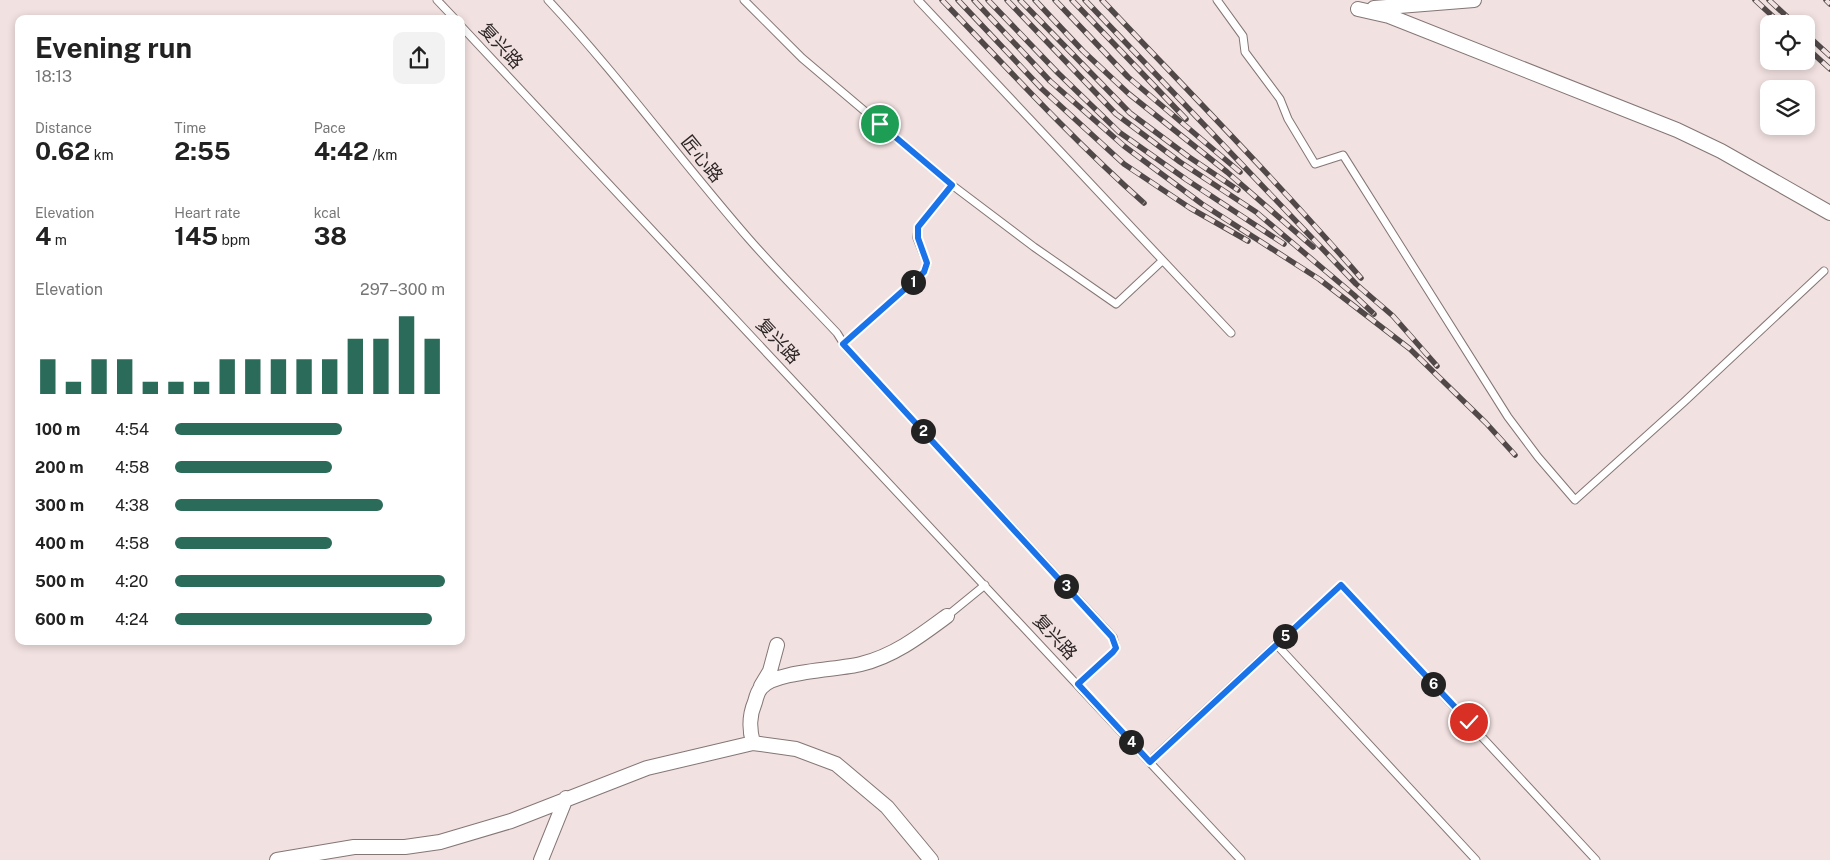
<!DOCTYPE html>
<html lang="en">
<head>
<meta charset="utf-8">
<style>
  :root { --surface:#fff; --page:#f2f2f2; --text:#222; --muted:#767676; --accent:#2b6b59 }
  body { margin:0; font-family:"Public Sans","Noto Sans SC",sans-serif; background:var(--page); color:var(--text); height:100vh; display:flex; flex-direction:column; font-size:19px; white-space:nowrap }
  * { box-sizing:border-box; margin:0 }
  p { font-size:16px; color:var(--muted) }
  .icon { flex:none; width:28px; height:28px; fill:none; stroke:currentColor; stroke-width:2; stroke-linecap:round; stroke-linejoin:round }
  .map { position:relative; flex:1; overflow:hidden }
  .sheet { position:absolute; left:15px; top:15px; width:450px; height:630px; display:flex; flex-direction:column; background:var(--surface); border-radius:10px; box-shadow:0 2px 8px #0003 }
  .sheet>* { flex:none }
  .buttons { position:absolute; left:1760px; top:15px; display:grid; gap:10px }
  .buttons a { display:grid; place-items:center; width:55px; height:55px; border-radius:10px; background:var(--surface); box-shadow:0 2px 8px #0003; font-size:25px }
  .pin { position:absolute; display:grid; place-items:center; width:42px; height:42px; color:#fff; margin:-21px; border:2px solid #fff; border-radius:50%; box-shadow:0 1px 5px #0007 }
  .km { position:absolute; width:25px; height:25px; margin:-12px; border-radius:50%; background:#222; color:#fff; font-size:14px; line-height:25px; text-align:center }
  .round { display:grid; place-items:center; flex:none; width:52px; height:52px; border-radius:10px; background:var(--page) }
  .summary { display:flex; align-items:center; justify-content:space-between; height:85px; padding:0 20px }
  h1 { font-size:28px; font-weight:700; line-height:38px }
  .stats { display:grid; grid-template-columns:repeat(3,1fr); gap:8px; height:85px; padding:5px 20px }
  .stats div { display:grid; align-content:center }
  .stats b { font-size:25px; font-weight:700 }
  .stats small { font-size:14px; font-weight:400 }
  .stats p { font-size:14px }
  .chart { height:140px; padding:10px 20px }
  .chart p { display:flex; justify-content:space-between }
  .chart svg { width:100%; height:90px; margin-top:5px; stroke:var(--accent); stroke-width:6 }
  ul { padding:0 20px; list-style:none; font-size:16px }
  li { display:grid; grid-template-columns:80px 60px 1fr; align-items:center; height:38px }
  li i { height:12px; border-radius:6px; background:var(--accent) }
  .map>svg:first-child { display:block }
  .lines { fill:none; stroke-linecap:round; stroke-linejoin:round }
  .lane-casing { stroke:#847675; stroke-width:9 }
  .street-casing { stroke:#847675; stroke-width:16 }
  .lane { stroke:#fff; stroke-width:7 }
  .street { stroke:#fff; stroke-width:14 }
  .rail-casing { stroke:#514949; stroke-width:5.5 }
  .rail { stroke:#f1e1e0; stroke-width:4; stroke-dasharray:11; stroke-linecap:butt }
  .route-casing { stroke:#fff; stroke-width:10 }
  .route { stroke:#1a73e8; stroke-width:6 }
  .labels { text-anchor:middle; stroke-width:4; stroke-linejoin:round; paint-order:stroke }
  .street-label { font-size:18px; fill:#2d2727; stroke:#f1e1e0 }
</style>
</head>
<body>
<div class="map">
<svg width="1830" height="860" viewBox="0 0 1830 860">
  <rect width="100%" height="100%" fill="#f1e1e0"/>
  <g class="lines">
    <g class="lane-casing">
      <path id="lane" d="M 437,0 L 455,19
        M 548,0 C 619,76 680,160 749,239 C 777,271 808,302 837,333 L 847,349 L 1113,637 L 1116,648 L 1113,652 L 1078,684
        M 744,0 L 802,58 L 952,185 L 1034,247 L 1116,304 L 1162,261
        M 918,0 L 1231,333
        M 1217,0 L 1243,36 L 1245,52 L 1280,99 L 1288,119 L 1315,164 L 1343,155 L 1508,417 L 1538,457 L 1575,500 L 1684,402 L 1824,271
        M 461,26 L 1241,860
        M 843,344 L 924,272 L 927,263 L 917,238 L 918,227 L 952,185
        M 947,616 L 985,585
        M 1276,644 L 1476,860
        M 1150,761 L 1341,585 L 1596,860"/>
    </g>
    <g class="street-casing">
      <path id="street" d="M 1374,8 L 1474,0
        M 1358,9 L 1389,16 L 1677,130 L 1721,151 L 1830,213
        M 761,686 L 770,671 L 777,645
        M 753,743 C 749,728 749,716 755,702 C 756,698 758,691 761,688 C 774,671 838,670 861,664 C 894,656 920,636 947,616
        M 277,860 L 354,847 L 405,847 L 440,842 L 511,821 L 647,768 L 753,743 L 796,749 L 836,764 L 887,807 L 931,860
        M 541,860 L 566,798"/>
    </g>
    <use href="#lane" class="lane"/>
    <use href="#street" class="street"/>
    <g class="rail-casing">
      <path id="rail" d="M 942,0 C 1008,69 1073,140 1144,203
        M 958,0 L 1042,89 L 1124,164 L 1190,208 L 1248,241
        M 974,0 L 1050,81 L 1124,146 L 1202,204 L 1319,279 L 1410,349 L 1486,423 L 1515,455
        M 988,0 L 1058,73 L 1119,132 L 1187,180 L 1284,244
        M 1007,0 L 1116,114 L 1180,162 L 1256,212 L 1354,295 L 1374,314
        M 1020,0 L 1130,113 L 1189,157 L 1238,190
        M 1035,0 L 1083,51 L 1129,94 L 1227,172 L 1313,247
        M 1055,0 L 1128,77 L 1240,172
        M 1072,0 L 1186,119
        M 1085,0 L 1356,284 L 1393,316 L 1437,366
        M 1102,0 C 1189,92 1278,182 1361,278
        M 1755,0 L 1781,24
        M 1769,0 L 1795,24
        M 1826,0 L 1830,4
        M 1806,34 L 1830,56
        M 1806,47 L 1830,69"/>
    </g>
    <use href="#rail" class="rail"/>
  </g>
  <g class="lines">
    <g class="route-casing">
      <path id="route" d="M 880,124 L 952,185 L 918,227 L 918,238 L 927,263 L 924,272 L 843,344 L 1112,637 L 1116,648 L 1113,652 L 1078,684 L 1150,762 L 1341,585 L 1469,722"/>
    </g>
    <use href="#route" class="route"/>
  </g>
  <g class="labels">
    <g class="street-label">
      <text transform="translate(501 46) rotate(47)" y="6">复兴路</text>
      <text transform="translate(702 159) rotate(51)" y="6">匠心路</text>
      <text transform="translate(778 341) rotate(47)" y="6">复兴路</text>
      <text transform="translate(1055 637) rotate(47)" y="6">复兴路</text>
    </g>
  </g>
</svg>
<div class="buttons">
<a><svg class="icon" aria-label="locate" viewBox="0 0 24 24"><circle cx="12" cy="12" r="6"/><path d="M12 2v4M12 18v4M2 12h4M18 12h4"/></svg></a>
<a><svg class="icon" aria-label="layers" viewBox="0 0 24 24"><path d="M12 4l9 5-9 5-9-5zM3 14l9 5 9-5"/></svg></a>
</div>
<div class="pin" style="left:880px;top:124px;background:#1e9e55"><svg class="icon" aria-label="arrive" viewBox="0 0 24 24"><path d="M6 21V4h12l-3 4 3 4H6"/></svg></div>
<div class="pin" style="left:1469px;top:722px;background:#d93025"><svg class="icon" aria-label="check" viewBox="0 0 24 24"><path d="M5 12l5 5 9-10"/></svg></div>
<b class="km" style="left:913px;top:282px">1</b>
<b class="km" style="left:923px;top:431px">2</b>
<b class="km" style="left:1066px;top:586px">3</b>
<b class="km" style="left:1131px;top:742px">4</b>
<b class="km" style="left:1285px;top:636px">5</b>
<b class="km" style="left:1433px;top:684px">6</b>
<section class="sheet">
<div class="summary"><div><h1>Evening run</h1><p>18:13</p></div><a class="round"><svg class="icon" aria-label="share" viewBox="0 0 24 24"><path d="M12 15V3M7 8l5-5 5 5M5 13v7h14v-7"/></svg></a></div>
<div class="stats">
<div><p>Distance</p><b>0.62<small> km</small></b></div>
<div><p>Time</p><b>2:55</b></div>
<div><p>Pace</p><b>4:42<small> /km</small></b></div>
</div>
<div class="stats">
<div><p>Elevation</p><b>4<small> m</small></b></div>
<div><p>Heart rate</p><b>145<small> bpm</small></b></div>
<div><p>kcal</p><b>38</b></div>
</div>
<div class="chart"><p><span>Elevation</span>297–300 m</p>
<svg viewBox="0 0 160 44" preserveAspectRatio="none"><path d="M5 44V27M15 44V38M25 44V27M35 44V27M45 44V38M55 44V38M65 44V38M75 44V27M85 44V27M95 44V27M105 44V27M115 44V27M125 44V17M135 44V17M145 44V6M155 44V17"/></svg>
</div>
<ul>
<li><b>100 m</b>4:54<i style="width:62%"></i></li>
<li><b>200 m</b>4:58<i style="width:58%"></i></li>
<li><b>300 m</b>4:38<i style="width:77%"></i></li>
<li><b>400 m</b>4:58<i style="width:58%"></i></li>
<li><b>500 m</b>4:20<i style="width:100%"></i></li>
<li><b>600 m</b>4:24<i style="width:95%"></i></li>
</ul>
</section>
</div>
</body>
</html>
